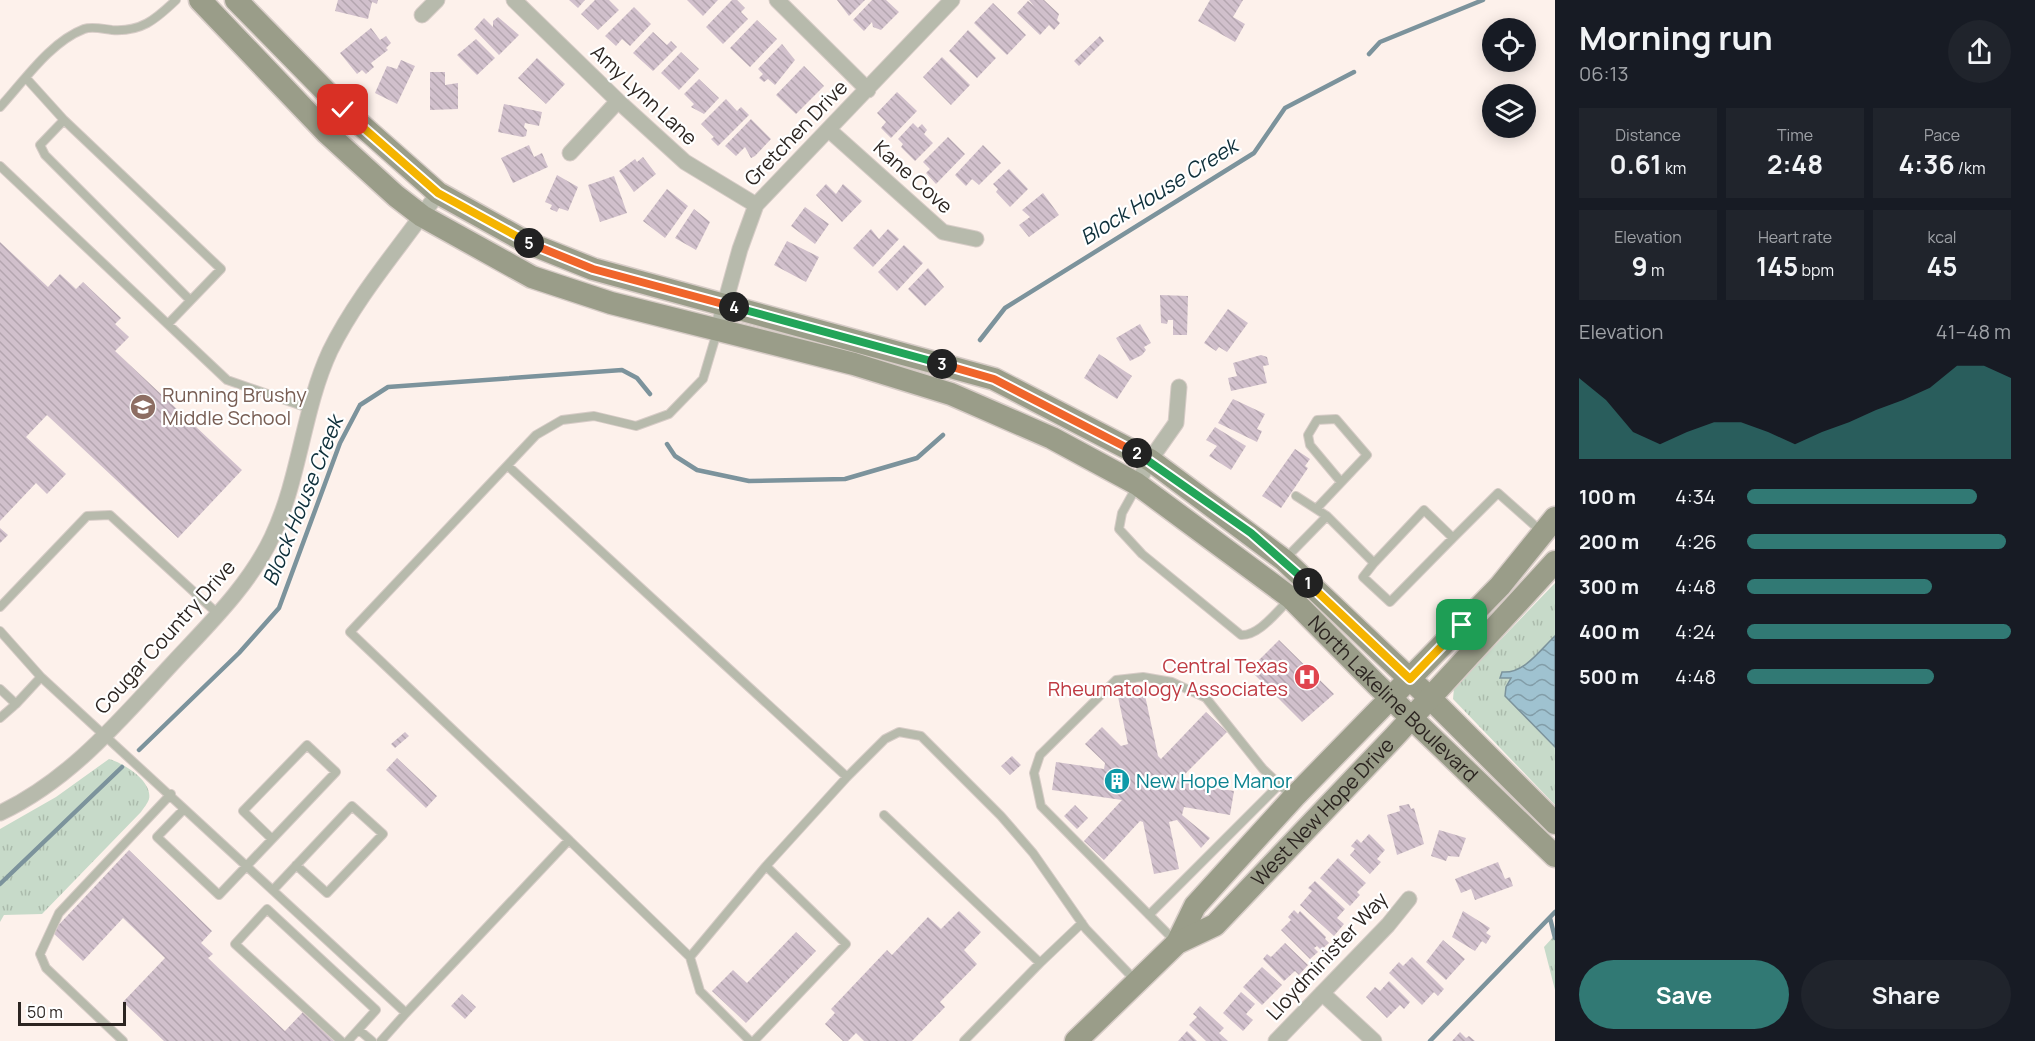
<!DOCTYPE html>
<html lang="en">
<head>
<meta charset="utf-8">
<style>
  :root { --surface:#171b24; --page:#20242c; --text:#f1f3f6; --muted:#9ea1a6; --accent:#317974 }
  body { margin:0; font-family:Manrope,sans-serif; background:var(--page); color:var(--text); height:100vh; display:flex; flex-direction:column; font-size:22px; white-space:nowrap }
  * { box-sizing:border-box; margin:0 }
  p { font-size:20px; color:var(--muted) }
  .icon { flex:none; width:33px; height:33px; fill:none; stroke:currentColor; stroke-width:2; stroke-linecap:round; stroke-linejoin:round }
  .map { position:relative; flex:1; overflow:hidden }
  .sheet { display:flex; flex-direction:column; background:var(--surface); width:480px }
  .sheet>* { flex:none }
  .controls { position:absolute; left:1482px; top:18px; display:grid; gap:12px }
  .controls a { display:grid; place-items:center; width:54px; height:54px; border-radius:50%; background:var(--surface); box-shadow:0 3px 15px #0003; font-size:30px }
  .scale { position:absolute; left:18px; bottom:15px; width:108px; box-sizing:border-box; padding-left:6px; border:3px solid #2c2521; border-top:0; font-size:16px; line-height:21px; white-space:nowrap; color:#2c2521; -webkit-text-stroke:4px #fff; paint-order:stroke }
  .pin { position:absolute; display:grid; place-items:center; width:51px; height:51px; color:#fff; margin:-26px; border-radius:12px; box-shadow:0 3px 9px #0006 }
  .km { position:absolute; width:30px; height:30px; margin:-15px; border-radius:50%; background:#222; color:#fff; font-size:16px; line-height:30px; text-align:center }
  .round { display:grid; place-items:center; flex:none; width:63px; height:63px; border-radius:32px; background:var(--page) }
  .headline { display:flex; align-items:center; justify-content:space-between; height:102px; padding:0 24px }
  h1 { font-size:33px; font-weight:700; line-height:45px }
  .figures { display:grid; grid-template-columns:repeat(3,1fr); gap:9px; height:102px; padding:6px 24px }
  .figures div { display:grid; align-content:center; border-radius:0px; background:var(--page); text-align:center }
  .figures b { font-size:26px; font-weight:700 }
  .figures small { font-size:16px; font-weight:400 }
  .figures p { font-size:16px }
  .chart { height:168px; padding:12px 24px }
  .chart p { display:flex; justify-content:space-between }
  .chart svg { width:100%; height:108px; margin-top:6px; fill:var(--accent); opacity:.7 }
  .button { display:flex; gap:12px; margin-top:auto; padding:12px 24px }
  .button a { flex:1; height:69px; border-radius:36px; background:var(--accent); color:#fff; font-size:24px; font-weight:700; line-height:69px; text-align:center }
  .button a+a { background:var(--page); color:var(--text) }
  ul { padding:0 24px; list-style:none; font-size:20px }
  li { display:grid; grid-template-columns:96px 72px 1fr; align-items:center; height:45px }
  li i { height:15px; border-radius:8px; background:var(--accent) }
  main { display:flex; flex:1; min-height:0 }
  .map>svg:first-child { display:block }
  .park { fill:url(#park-tufts) }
  .water { fill:url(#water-waves); stroke:#7c939c; stroke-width:1.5 }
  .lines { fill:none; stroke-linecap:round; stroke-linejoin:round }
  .stream { stroke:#7c939c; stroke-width:4.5 }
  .building { fill:url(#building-back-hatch) }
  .service-casing { stroke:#d7ccc7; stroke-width:10 }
  .minor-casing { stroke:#d7ccc7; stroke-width:17 }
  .secondary-casing { stroke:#d7ccc7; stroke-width:25 }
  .service { stroke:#b7baac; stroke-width:8 }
  .minor { stroke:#b7baac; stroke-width:15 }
  .secondary { stroke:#9a9d89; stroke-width:22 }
  .split-1-casing { stroke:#fff; stroke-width:12 }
  .split-2-casing { stroke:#fff; stroke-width:12 }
  .split-3-casing { stroke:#fff; stroke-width:12 }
  .split-4-casing { stroke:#fff; stroke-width:12 }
  .split-5-casing { stroke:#fff; stroke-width:12 }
  .split-6-casing { stroke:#fff; stroke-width:12 }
  .split-1 { stroke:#f5b400; stroke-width:8 }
  .split-2 { stroke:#22a559; stroke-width:8 }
  .split-3 { stroke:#f0652b; stroke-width:8 }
  .split-4 { stroke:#22a559; stroke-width:8 }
  .split-5 { stroke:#f0652b; stroke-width:8 }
  .split-6 { stroke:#f5b400; stroke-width:8 }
  .labels { text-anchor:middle; stroke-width:4.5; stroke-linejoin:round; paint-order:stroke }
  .street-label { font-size:20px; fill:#2c2521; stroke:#fff }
  .education-label { font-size:20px; fill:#785e54; stroke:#fff; text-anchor:start }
  .health-label { font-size:20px; fill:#be3a42; stroke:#fff; text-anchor:end }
  .culture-label { font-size:20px; fill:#0d838f; stroke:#fff; text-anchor:start }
  .water-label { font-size:21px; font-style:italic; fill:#0e2f3a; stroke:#fff }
</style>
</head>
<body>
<main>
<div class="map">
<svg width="1555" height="1041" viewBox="0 0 1555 1041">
  <defs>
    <pattern id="park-tufts" width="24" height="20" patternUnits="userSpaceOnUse" patternTransform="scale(1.5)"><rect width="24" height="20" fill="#c7dac9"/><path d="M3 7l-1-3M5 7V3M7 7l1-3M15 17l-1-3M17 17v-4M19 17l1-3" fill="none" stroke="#abbbac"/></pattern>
    <pattern id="water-waves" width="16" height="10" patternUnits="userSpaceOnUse" patternTransform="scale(1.5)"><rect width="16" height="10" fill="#9fc2d0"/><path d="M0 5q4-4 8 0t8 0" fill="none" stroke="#829da8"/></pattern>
    <pattern id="building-back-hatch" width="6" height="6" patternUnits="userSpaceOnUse" patternTransform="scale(1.5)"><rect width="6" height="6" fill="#d1c0cc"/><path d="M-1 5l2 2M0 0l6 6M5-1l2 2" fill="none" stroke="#b4a5af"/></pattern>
  </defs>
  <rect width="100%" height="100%" fill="#fdf1eb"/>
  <path class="park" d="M 1555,583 L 1555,805 L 1453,699 L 1454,688 Z
    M 109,759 C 123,763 153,781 149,799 C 148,803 143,809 141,812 L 42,914 L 4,915 L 0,922 L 0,829 L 56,797 Z
    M 1555,935 L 1555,990 L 1544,947 Z"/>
  <path class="water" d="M 1555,636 L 1555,747 L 1505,696 L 1506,687 L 1511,678 L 1500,678 L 1502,672 C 1524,674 1540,650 1555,636 Z"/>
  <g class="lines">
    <path class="stream" d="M 1369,54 L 1380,42 L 1483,0
      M 980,340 L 1005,308 L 1254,153 L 1285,108 L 1354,72
      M 667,444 L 675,456 L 697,470 L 749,481 L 845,479 L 917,458 L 943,435
      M 139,750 L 239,653 L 279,608 L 340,443 L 360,405 L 388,387 L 622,370 L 637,378 L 650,394
      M 0,884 L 122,767
      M 1550,918 L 1555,938
      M 1430,1041 L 1555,912"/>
  </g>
  <path class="building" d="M 338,0 L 378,0 L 377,4 L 372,2 L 368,19 L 335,11 Z
    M 569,0 L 585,0 L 578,8 Z
    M 595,0 L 609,0 L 619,10 L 598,30 L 581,14 Z
    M 687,0 L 718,0 L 703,16 Z
    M 732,0 L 737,0 L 745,8 L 741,12 L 748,19 L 723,44 L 706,27 Z
    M 837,0 L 865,0 L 849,16 Z
    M 872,0 L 886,0 L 899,12 L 881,30 L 873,27 L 872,22 L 864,31 L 853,20 Z
    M 1029,0 L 1044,0 L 1059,14 L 1057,20 L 1060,23 L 1054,30 L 1049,25 L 1040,35 L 1017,13 L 1028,1 L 1034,6 Z
    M 1210,0 L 1243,0 L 1233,17 L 1245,24 L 1235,42 L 1198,21 Z
    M 993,3 L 1026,35 L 1007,55 L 974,23 Z
    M 634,7 L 651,24 L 630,46 L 622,39 L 616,46 L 605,36 Z
    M 498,17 L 519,35 L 499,55 L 474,29 L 484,18 L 493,27 L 493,21 Z
    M 757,20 L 777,39 L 750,67 L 730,48 Z
    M 371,28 L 380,40 L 386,36 L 391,43 L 386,48 L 388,50 L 371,63 L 374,67 L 366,74 L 362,70 L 357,74 L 340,53 Z
    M 968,30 L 996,58 L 977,78 L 949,51 Z
    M 653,32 L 667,45 L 671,41 L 677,47 L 653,71 L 633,53 Z
    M 1100,36 L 1104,41 L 1079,66 L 1074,61 Z
    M 476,39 L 495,58 L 477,75 L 457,55 Z
    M 782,44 L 795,60 L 775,85 L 768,79 L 764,82 L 759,78 L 763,74 L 758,69 Z
    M 681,52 L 699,69 L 679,90 L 661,73 Z
    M 942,57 L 970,85 L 951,105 L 923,77 Z
    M 537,58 L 565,84 L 546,104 L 518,78 Z
    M 401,60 L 415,66 L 397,104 L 375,93 L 387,66 L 397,69 Z
    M 804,66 L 824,86 L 796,114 L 776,95 Z
    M 430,72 L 445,72 L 445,85 L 458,83 L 458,109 L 430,110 Z
    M 699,79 L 719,98 L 704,114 L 691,107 L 694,104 L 684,94 Z
    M 897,92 L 917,111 L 891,138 L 881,128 L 886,122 L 877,113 Z
    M 726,99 L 737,111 L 741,107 L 749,115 L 718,146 L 711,139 L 714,137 L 701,124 Z
    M 504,104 L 542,112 L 539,126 L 525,123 L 524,127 L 527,130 L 526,136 L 522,137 L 498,132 Z
    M 751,119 L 771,139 L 755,156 L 751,158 L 745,147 L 736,156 L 725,146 Z
    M 913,123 L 918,128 L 922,124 L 927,130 L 924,134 L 933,143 L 915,161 L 901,147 L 903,144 L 898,139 Z
    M 948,137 L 965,154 L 936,184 L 926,173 L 930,169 L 923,162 Z
    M 529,145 L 534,157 L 542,153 L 548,167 L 513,183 L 501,158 Z
    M 983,145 L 1001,163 L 979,185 L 972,179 L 966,186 L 955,175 Z
    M 643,157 L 656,174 L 634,192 L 619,171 L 635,159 L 637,162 Z
    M 1009,169 L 1028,189 L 1010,207 L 996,192 L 998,189 L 993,184 Z
    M 557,175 L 578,187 L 568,211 L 559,208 L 557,212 L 550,209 L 552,205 L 545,202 Z
    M 614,176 L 627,213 L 600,222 L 588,185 Z
    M 826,184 L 836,194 L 843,184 L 862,201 L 842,222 L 816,195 Z
    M 667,189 L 688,206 L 665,238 L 643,221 Z
    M 1043,193 L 1059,215 L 1029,237 L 1019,225 L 1030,217 L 1022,210 Z
    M 805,207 L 829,224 L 815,244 L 791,226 Z
    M 694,209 L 710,222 L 696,250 L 675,238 Z
    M 871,229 L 879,239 L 888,229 L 899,239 L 873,267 L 853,248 Z
    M 787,241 L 819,257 L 806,282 L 774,265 Z
    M 0,242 L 48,287 L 60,274 L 76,289 L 83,282 L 121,318 L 115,324 L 129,337 L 115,351 L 242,470 L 178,538 L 47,415 L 26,437 L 66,474 L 47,494 L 36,483 L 0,521 Z
    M 904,245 L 923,263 L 897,291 L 878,272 Z
    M 928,268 L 944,287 L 925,306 L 908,289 Z
    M 1160,295 L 1188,296 L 1187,335 L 1173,335 L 1173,320 L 1168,320 L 1167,324 L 1161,323 Z
    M 1228,309 L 1248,323 L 1227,352 L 1219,347 L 1216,351 L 1204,343 Z
    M 1140,324 L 1151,343 L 1144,347 L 1146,350 L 1142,355 L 1130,361 L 1116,338 Z
    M 1099,354 L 1132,376 L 1117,399 L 1084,378 Z
    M 1261,355 L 1267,357 L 1269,365 L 1263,366 L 1267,383 L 1231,391 L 1228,378 L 1237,376 L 1233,363 Z
    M 1233,399 L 1265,414 L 1257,429 L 1262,431 L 1257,442 L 1218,423 Z
    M 1215,427 L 1246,446 L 1231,470 L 1209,456 L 1217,446 L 1206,440 Z
    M 1295,449 L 1310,459 L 1305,466 L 1308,468 L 1281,508 L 1262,496 Z
    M 0,528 L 8,535 L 0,543 Z
    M 1279,640 L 1334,694 L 1302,722 L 1253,673 L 1261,666 L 1257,662 Z
    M 1143,686 L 1158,756 L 1161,759 L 1206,712 L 1227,732 L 1180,779 L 1181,782 L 1234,791 L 1230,815 L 1184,807 L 1182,815 L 1210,838 L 1201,848 L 1177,820 L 1169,822 L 1179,869 L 1154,874 L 1143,822 L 1140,821 L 1104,860 L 1084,841 L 1122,800 L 1052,790 L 1056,762 L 1104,769 L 1105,763 L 1085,744 L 1102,727 L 1121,746 L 1128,744 L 1117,692 Z
    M 405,732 L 409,736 L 395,748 L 391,744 Z
    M 1012,756 L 1021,765 L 1010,775 L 1001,766 Z
    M 397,758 L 437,796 L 426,808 L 386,770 Z
    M 1409,804 L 1411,809 L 1414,808 L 1424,844 L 1397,855 L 1387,815 L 1400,811 L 1399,806 Z
    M 1075,805 L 1088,818 L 1077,829 L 1064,816 Z
    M 1439,830 L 1466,838 L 1459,857 L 1448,856 L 1446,861 L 1431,856 Z
    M 1369,834 L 1385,850 L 1377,859 L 1381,862 L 1370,874 L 1350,855 L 1355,849 L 1351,846 L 1357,839 L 1361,843 Z
    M 129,850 L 212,931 L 201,943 L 213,954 L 208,958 L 285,1031 L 303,1012 L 334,1041 L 164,1041 L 123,1002 L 165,958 L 123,918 L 83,961 L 52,932 Z
    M 1338,858 L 1366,883 L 1357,892 L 1360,895 L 1350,906 L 1320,878 Z
    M 1498,862 L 1505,879 L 1510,877 L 1513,886 L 1475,900 L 1471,889 L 1461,893 L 1455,879 Z
    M 1315,881 L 1345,909 L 1337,918 L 1344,924 L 1334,936 L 1300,905 L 1312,891 L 1308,888 Z
    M 1294,910 L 1298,914 L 1300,911 L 1326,937 L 1325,939 L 1329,943 L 1321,950 L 1317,946 L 1314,948 L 1318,952 L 1310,959 L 1281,930 L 1291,920 L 1288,917 Z
    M 959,911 L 981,932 L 964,950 L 977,964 L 940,1002 L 945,1007 L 912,1041 L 864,1041 L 856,1033 L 848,1041 L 843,1041 L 825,1024 L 835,1013 L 831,1009 L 887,950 L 892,955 L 928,917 L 941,929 Z
    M 1463,911 L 1490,928 L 1486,933 L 1491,936 L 1486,944 L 1482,941 L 1475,951 L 1452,937 Z
    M 796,932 L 816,951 L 746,1023 L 712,991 L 733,970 L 747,983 Z
    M 1443,940 L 1465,959 L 1446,980 L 1426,962 Z
    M 1285,943 L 1308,965 L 1299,975 L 1295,971 L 1284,981 L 1263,959 L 1267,954 L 1271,957 Z
    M 1412,957 L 1444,989 L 1438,996 L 1434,992 L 1422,1005 L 1389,973 L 1399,962 L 1403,966 Z
    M 1262,967 L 1282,985 L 1262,1005 L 1243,987 Z
    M 1389,981 L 1410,1002 L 1404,1009 L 1400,1005 L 1387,1018 L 1366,997 L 1375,987 L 1380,991 Z
    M 1241,992 L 1255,1004 L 1246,1014 L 1253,1020 L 1243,1031 L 1223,1013 Z
    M 462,994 L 476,1007 L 465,1019 L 451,1006 Z
    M 1200,1006 L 1224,1028 L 1219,1033 L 1228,1041 L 1206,1041 L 1189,1025 L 1197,1017 L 1193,1014 Z
    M 1187,1031 L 1197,1041 L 1178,1041 Z
    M 1460,1032 L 1466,1038 L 1469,1036 L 1475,1041 L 1452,1041 Z"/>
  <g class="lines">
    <g class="service-casing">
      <path id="service" d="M 26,78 L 64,120 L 221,269 L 168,324
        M 0,107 C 24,81 50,42 84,29 C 92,26 103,29 112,30 C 141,32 155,20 176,0
        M 64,120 L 40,145 L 45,155 L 190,300
        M 0,166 L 227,380 L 311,409
        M 508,466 L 847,777
        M 1137,486 L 1122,513 L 1119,529 L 1142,554 L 1241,635 C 1259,636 1276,612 1289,600
        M 1296,496 L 1327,516
        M 1317,508 L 1367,455 L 1336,419 L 1317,420 L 1308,435 L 1310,445 L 1341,482
        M 1285,559 L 1327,516 L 1374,563 L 1424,510 L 1453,538 L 1498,493 L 1542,532
        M 1374,563 L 1363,577 L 1390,602 L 1453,538
        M 0,607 L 87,516 L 110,515 L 218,614
        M 0,631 L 41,677 L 406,1013 L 569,840 L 690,957 L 766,866 L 847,777 L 885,739 L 899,732 L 921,736 L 1001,816 L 1033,853 L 1086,929 L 1136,981
        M 0,689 L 16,704 L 0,718
        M 16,704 L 41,677
        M 184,809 L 157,837 L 219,895 L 336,772 L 307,745 L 243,811 L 272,839
        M 884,815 L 1040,963 L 1082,923
        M 569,840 L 350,632 L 536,435 L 562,420 L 594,416 L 636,426 L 669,414 L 703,379 L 717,332
        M 273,890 L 352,806 L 383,834 L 327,893 L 296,865
        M 1149,915 L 1280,784
        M 1174,940 L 1041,806 L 1034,773 L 1040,755 L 1116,680 L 1143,677 L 1172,682 L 1206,698 L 1263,769 L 1292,796
        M 690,957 L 700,991 L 750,1041
        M 359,1030 L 372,1041
        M 123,1041 L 46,968 L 40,954 L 59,913 L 171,794
        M 341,1041 L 235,944 L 267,909 L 376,1010 L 348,1041
        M 381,1041 L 406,1013
        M 754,1041 L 846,944 L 766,866
        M 964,1041 L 1040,963"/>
    </g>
    <g class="minor-casing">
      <path id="minor" d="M 514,0 L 618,101 L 685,162 L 756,205
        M 777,0 L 868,90
        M 422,15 L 437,0
        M 829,130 L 943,232 L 976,239
        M 570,153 L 618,101
        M 717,332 L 740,249 L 756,205 L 952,0
        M 1137,484 L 1150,460 L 1176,423 L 1179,387
        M 0,813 C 70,780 119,721 171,665 C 207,626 249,586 272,537 C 300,478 303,409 330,351 C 358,294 402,245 438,193
        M 1322,993 L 1374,1041
        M 1276,1041 L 1388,925 L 1409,899"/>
    </g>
    <g class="secondary-casing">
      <g id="secondary">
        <path id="s1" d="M 200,0 L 327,133 L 396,196 L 422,216 L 532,277 L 611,303 L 854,364 L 951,394 L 1052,438 L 1137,484 L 1291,598 L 1376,684 L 1555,856"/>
        <path d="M 236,0 L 343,109 L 438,193 L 528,243 L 593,269 L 994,379 L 1150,460 L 1284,560 L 1430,698 L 1555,823"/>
        <path d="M 1177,943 L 1195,906 L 1294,797 L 1500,586 L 1555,518"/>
        <path id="s2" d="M 1076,1041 L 1177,943 L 1215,925 L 1394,737 L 1555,562"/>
      </g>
    </g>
    <use href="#service" class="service"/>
    <use href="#minor" class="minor"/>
    <use href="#secondary" class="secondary"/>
  </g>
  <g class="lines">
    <g class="split-1-casing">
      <path id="split-1" d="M 1308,583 L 1410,679 L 1462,625"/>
    </g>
    <g class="split-2-casing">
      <path id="split-2" d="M 1137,453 L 1251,533 L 1308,583"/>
    </g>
    <g class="split-3-casing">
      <path id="split-3" d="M 942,364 L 994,379 L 1137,453"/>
    </g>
    <g class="split-4-casing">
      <path id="split-4" d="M 734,307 L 942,364"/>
    </g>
    <g class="split-5-casing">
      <path id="split-5" d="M 529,243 L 593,269 L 734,307"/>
    </g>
    <g class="split-6-casing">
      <path id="split-6" d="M 343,110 L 438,193 L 529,243"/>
    </g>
    <use href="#split-1" class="split-1"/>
    <use href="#split-2" class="split-2"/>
    <use href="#split-3" class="split-3"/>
    <use href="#split-4" class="split-4"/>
    <use href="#split-5" class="split-5"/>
    <use href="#split-6" class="split-6"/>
  </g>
  <defs>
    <g id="school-disc" transform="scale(1.35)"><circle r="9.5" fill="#8d6e63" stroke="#fff"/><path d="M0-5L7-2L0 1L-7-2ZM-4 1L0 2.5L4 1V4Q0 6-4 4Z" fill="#fff"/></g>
    <g id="hospital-disc" transform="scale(1.35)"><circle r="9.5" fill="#e0444e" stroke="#fff"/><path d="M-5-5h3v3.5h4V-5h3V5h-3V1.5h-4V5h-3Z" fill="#fff"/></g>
    <g id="building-disc" transform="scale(1.35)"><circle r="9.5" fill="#0f9aa8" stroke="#fff"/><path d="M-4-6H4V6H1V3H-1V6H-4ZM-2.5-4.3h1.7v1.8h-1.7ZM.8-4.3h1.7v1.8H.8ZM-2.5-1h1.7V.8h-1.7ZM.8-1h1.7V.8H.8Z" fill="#fff"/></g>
  </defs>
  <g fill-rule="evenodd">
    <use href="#school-disc" x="143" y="407"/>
    <use href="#hospital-disc" x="1307" y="677"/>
    <use href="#building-disc" x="1117" y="781"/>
  </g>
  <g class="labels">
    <g class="street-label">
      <text transform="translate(644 95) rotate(43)" y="7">Amy Lynn Lane</text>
      <text transform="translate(796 133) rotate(-46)" y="7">Gretchen Drive</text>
      <text transform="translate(913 177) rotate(42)" y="7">Kane Cove</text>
      <text transform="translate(165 637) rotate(-48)" y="7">Cougar Country Drive</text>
      <text dy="7" stroke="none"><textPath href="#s1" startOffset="1413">North Lakeline Boulevard</textPath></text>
      <text dy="7" stroke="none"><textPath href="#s2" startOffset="339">West New Hope Drive</textPath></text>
      <text transform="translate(1327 956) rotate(-47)" y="7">Lloydminister Way</text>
    </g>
    <g class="education-label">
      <text x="162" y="402">Running Brushy<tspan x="162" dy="23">Middle School</tspan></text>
    </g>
    <g class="health-label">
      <text x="1288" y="673">Central Texas<tspan x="1288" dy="23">Rheumatology Associates</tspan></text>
    </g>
    <g class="culture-label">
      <text x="1136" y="788">New Hope Manor</text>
    </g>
    <g class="water-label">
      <text transform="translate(1159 192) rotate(-32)" y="7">Block House Creek</text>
      <text transform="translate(303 501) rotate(-68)" y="7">Block House Creek</text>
    </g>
  </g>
</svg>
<div class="controls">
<a><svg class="icon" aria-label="locate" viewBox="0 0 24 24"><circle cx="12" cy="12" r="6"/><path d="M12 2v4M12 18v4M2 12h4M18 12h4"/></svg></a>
<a><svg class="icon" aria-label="layers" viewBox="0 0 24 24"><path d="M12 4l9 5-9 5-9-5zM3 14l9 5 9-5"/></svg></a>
</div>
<div class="scale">50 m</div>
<div class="pin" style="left:1462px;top:625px;background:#1e9e55"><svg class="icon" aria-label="arrive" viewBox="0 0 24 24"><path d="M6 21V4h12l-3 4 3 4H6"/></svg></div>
<div class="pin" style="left:343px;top:110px;background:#d93025"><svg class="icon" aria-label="check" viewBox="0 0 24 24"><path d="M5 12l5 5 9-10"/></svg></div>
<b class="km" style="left:1308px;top:583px">1</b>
<b class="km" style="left:1137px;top:453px">2</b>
<b class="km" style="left:942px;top:364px">3</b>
<b class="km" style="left:734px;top:307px">4</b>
<b class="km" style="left:529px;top:243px">5</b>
</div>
<section class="sheet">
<div class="headline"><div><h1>Morning run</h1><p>06:13</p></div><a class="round"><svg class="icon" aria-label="share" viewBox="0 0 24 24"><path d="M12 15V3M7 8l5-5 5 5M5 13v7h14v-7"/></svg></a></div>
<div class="figures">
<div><p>Distance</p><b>0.61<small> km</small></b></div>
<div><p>Time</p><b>2:48</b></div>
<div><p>Pace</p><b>4:36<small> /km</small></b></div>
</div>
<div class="figures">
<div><p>Elevation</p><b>9<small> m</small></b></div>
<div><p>Heart rate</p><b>145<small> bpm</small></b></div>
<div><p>kcal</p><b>45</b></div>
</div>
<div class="chart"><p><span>Elevation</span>41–48 m</p>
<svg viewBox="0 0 160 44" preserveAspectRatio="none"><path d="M0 44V11L10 20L20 33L30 38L40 33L50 29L60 29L70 33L80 38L90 33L100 29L110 24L120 20L130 15L140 6L150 6L160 11V44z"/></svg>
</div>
<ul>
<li><b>100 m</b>4:34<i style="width:87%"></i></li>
<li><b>200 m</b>4:26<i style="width:98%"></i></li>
<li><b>300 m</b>4:48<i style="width:70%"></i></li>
<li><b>400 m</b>4:24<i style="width:100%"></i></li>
<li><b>500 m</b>4:48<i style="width:71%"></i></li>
</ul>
<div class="button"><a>Save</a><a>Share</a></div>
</section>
</main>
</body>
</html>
